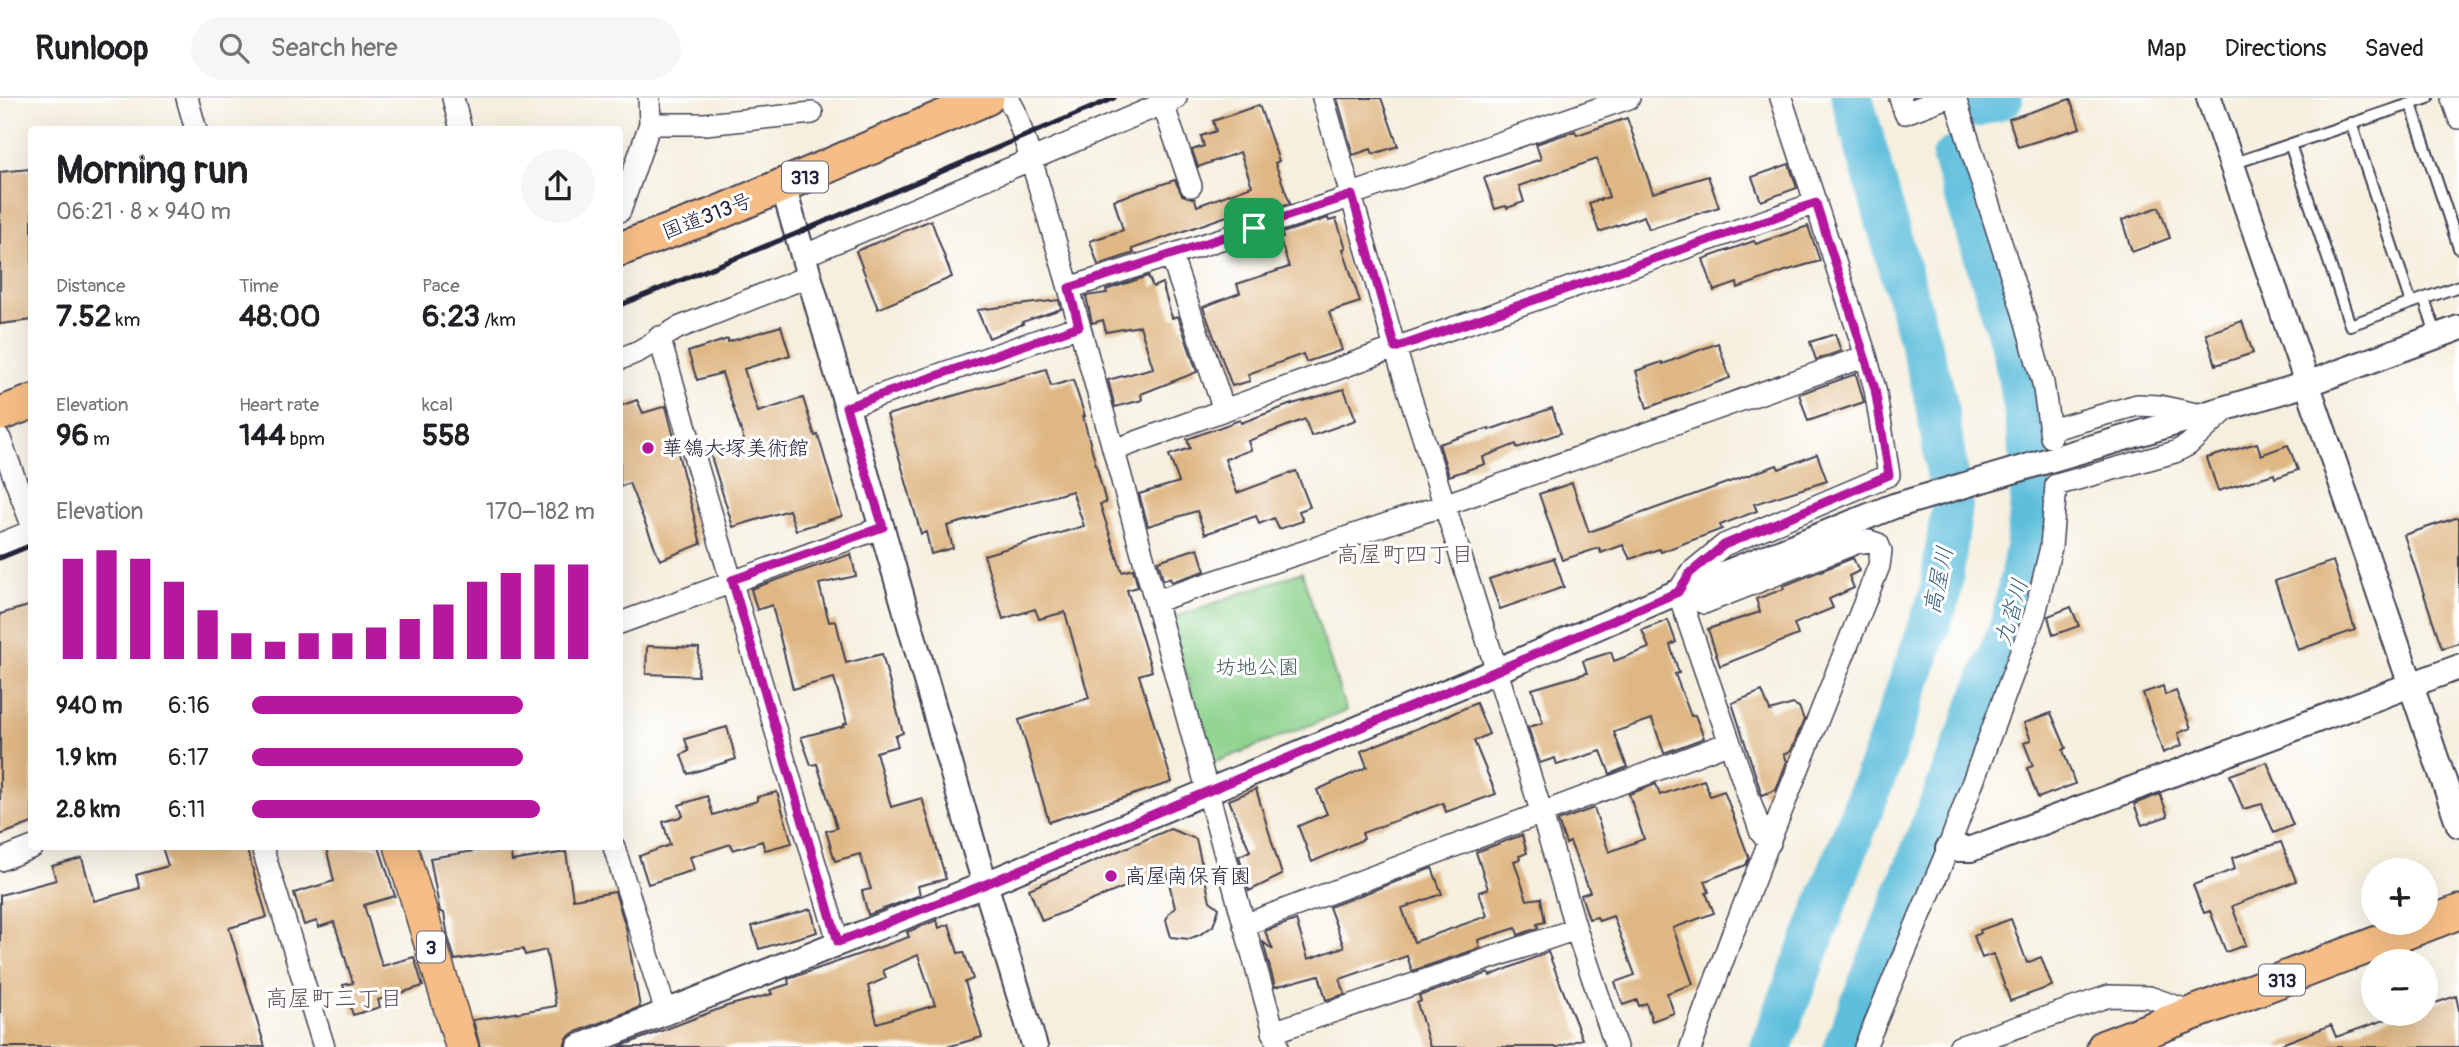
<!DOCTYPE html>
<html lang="en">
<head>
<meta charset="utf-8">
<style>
  :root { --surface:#fff; --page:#f6f6f6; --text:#202124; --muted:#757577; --line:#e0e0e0; --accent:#b5179e }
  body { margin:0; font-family:Pangolin,"Klee One",sans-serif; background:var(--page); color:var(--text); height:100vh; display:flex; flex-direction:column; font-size:26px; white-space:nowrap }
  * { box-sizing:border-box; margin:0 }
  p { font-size:23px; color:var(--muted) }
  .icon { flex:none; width:38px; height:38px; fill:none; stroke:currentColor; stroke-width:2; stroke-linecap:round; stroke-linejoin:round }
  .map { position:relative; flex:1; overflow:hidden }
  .drawer { position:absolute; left:28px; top:28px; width:595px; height:724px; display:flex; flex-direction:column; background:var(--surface); border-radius:7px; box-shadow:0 7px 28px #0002 }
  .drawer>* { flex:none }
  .controls { position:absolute; left:2361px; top:760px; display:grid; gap:14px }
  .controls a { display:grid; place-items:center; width:77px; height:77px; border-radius:50%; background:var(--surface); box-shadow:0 7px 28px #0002; font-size:35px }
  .pin { position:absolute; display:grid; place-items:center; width:60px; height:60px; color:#fff; margin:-30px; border-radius:14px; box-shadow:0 4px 10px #0006 }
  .round { display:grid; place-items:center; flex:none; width:74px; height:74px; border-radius:37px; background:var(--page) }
  .summary { display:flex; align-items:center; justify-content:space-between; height:119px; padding:0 28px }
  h1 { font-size:38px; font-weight:700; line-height:52px }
  .stats { display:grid; grid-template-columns:repeat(3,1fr); gap:10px; height:119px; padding:7px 28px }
  .stats div { display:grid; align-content:center }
  .stats b { font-size:30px; font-weight:700 }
  .stats small { font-size:19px; font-weight:400 }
  .stats p { font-size:19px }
  .chart { height:196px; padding:14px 28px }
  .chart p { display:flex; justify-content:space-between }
  .chart svg { width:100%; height:126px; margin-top:7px; stroke:var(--accent); stroke-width:6 }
  ul { padding:0 28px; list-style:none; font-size:23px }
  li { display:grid; grid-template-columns:112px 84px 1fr; align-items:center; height:52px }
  li i { height:18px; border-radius:9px; background:var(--accent) }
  header { display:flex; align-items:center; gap:42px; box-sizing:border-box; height:98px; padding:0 35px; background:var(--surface); border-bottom:2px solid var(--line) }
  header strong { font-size:33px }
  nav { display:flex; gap:38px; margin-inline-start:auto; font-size:24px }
  .search { width:490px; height:63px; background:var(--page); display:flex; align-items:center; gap:18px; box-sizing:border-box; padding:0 24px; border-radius:38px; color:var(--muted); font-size:26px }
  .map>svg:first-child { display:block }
  .green { fill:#8bd18b; stroke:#567a63; stroke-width:2 }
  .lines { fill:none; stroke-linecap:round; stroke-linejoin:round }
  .river { stroke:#5dbedc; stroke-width:42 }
  .building { fill:#dfb784; fill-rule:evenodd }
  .service-casing { stroke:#424153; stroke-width:14 }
  .minor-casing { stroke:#424153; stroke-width:24 }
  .tertiary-casing { stroke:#424153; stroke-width:28 }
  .primary-casing { stroke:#424153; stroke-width:35 }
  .trunk-casing { stroke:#424153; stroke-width:37 }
  .service { stroke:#fff; stroke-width:10 }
  .minor { stroke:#fff; stroke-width:21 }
  .tertiary { stroke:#fff; stroke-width:24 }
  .primary { stroke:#f6be86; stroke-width:32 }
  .trunk { stroke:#f6be86; stroke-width:33 }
  .rail { stroke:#22223b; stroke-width:5 }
  .route-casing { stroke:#fff; stroke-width:14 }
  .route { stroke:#b5179e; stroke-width:9 }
  .poi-dot { fill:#b5179e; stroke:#fff; stroke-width:2.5 }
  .labels { text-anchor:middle; stroke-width:6; stroke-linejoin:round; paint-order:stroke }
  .shield { fill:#fff; stroke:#646476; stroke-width:2 }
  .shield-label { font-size:19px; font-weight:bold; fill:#22223b }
  .street-label { font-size:21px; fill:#22223b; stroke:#fff }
  .poi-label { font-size:21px; fill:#22223b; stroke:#fff; text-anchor:start }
  .park-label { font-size:21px; fill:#475f57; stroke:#fff }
  .neighbourhood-label { font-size:23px; fill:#645655; stroke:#fff }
  .water-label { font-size:23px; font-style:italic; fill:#3a607b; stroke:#fff }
</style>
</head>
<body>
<header>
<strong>Runloop</strong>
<div class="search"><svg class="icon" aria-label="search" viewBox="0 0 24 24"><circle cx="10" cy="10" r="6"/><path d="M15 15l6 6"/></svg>Search here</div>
<nav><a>Map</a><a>Directions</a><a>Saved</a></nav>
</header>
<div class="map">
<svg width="2459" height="949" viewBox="0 0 2459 949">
  <rect width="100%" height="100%" fill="#fff"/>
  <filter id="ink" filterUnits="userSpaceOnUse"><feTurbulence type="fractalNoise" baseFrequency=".0143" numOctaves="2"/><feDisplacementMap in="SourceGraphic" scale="14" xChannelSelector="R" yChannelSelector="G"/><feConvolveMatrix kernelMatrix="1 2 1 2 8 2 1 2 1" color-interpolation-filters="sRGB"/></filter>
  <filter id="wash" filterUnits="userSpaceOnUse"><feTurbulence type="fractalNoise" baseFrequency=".00686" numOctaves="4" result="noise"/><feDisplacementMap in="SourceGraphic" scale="28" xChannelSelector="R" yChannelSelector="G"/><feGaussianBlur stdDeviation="1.57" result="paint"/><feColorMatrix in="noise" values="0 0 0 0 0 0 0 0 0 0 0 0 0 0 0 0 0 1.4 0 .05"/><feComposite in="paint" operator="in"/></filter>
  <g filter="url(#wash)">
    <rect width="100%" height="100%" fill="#f5efde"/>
    <path class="green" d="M 1302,474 L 1346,613 L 1211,666 L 1170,521 Z"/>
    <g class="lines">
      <path class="river" d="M 1975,9 L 2002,0
        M 1771,949 L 1885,653 L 1940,497 L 1952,407 L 1936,301 L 1852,0
        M 1844,949 L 2011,527 C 2020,482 2031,436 2031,390 C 2031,276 1986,166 1953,60"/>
    </g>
    <g id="blocks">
      <path class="building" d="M 1337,0 L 1381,0 L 1398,48 L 1373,56 L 1371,51 L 1353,57 Z
        M 2070,1 L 2080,30 L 2018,49 L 2009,21 Z
        M 1259,7 L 1279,63 L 1275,65 L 1290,105 L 1273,111 L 1270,103 L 1132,151 L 1134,155 L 1098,167 L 1090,143 L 1123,132 L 1114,102 L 1175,82 L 1182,97 L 1195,101 L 1197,108 L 1252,88 L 1240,54 L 1198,69 L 1192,52 L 1204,48 L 1201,38 L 1216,33 L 1213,23 Z
        M 1627,20 L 1653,95 L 1708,78 L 1719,109 L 1649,131 L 1644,118 L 1599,134 L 1589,105 L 1609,99 L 1597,61 L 1519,88 L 1524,104 L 1507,110 L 1506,108 L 1495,111 L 1484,80 L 1541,61 L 1536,46 L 1575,33 L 1577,37 Z
        M 1789,66 L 1797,90 L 1761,103 L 1752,79 Z
        M 29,71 L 32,96 L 32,222 L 0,226 L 0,74 Z
        M 2159,109 L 2170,140 L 2132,154 L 2122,122 Z
        M 1328,120 L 1329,123 L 1336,121 L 1346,150 L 1343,151 L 1360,204 L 1329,214 L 1342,252 L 1306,264 L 1303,256 L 1248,276 L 1250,283 L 1232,288 L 1203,209 L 1240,195 L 1237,186 L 1289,169 L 1280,141 L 1283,140 L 1282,135 Z
        M 931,122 L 952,179 L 878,211 L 856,153 Z
        M 1808,128 L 1820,163 L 1788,172 L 1738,190 L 1737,185 L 1714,193 L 1703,161 L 1754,143 L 1756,146 Z
        M 1148,178 L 1153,189 L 1162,185 L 1172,220 L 1178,218 L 1197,274 L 1141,296 L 1142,302 L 1115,309 L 1108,282 L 1153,270 L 1140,228 L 1106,234 L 1103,222 L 1092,225 L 1086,198 L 1107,195 L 1106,192 Z
        M 1059,202 L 1061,211 L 1022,224 L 1023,226 L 989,240 L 977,212 Z
        M 2242,223 L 2253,255 L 2216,267 L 2206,236 Z
        M 781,228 L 790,257 L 744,271 L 758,314 L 803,300 L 815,338 L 818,337 L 842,418 L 796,432 L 789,412 L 733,429 L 710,355 L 745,345 L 722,275 L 697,282 L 688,254 L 728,241 L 728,244 Z
        M 1835,236 L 1841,253 L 1816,262 L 1810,244 Z
        M 1718,245 L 1730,280 L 1647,310 L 1636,273 L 1662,264 L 1663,266 Z
        M 1046,271 L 1051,288 L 1073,282 L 1085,318 L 1083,318 L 1106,405 L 1100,406 L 1122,474 L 1133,471 L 1138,489 L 1127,492 L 1152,573 L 1139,577 L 1172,684 L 1049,724 L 1019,622 L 1089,600 L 1065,514 L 1039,521 L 1035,511 L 1003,521 L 984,457 L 1084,428 L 1072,393 L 947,428 L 953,450 L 931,456 L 926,434 L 921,436 L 887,317 Z
        M 1856,276 L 1864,304 L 1808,323 L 1799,296 Z
        M 1344,291 L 1356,322 L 1311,338 L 1305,321 L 1248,343 L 1251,352 L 1225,361 L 1237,395 L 1296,373 L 1310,409 L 1299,413 L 1303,423 L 1279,431 L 1274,420 L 1259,426 L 1256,418 L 1205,436 L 1197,413 L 1148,428 L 1139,396 L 1179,384 L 1169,357 L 1190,350 L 1187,341 L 1240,322 L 1241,325 L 1289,307 Z
        M 637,302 L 643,315 L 666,308 L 701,446 L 660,462 L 629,385 L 620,389 L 620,308 Z
        M 1552,310 L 1561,335 L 1517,350 L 1516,346 L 1483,359 L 1485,366 L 1449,378 L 1439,346 L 1489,330 L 1489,332 Z
        M 2257,345 L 2261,357 L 2288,347 L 2298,372 L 2275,380 L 2274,376 L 2218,393 L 2207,360 Z
        M 1817,356 L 1827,383 L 1754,406 L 1757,413 L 1720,427 L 1722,431 L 1661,454 L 1659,451 L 1630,461 L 1623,447 L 1601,455 L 1599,450 L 1562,462 L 1539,396 L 1572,385 L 1589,434 L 1777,367 L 1779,371 Z
        M 2459,419 L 2459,545 L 2442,550 L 2404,437 Z
        M 1198,450 L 1205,473 L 1171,484 L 1170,480 L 1163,482 L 1158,463 Z
        M 851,456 L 856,478 L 819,486 L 829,524 L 836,523 L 846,565 L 882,556 L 903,635 L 895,638 L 898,648 L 876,654 L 891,709 L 922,700 L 946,781 L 918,788 L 920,797 L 868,817 L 862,793 L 871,791 L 860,756 L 835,763 L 826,733 L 837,730 L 817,666 L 811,667 L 801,639 L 844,628 L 844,626 L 847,625 L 834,580 L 793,591 L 772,507 L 757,512 L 751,491 Z
        M 1554,460 L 1564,489 L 1500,511 L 1489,481 Z
        M 1853,460 L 1859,473 L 1849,478 L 1854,490 L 1829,501 L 1833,510 L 1794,526 L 1798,537 L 1720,568 L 1708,531 L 1760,514 L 1756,501 L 1784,491 L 1783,488 Z
        M 2333,463 L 2355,532 L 2298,552 L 2275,483 Z
        M 32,507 L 32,725 L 0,737 L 0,516 Z
        M 2071,509 L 2079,528 L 2053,537 L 2048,518 Z
        M 1668,522 L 1676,544 L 1670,547 L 1679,575 L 1675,576 L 1691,618 L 1695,617 L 1704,640 L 1664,655 L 1652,621 L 1614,634 L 1627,669 L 1610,676 L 1601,653 L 1557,667 L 1555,660 L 1540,665 L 1528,629 L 1543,625 L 1532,591 L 1587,575 L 1583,563 L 1611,554 L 1614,563 L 1649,550 L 1642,532 Z
        M 647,548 L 699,550 L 698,578 L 646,576 Z
        M 2163,588 L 2165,597 L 2176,593 L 2191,630 L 2178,635 L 2182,647 L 2163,655 L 2143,595 Z
        M 1762,593 L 1770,613 L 1793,606 L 1799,609 L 1804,622 L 1791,653 L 1784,656 L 1787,663 L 1776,692 L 1762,697 L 1732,605 Z
        M 1476,605 L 1489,636 L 1474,643 L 1496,696 L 1446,714 L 1443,705 L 1362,735 L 1364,741 L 1312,764 L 1298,728 L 1327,716 L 1317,692 L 1367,669 L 1361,653 L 1438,622 Z
        M 2051,615 L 2066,650 L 2063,652 L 2075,686 L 2038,700 L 2027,670 L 2033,668 L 2024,645 L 2031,642 L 2024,625 Z
        M 727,629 L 736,661 L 688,676 L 681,657 L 689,653 L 685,641 Z
        M 2267,664 L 2293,727 L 2274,735 L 2262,706 L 2243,711 L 2230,677 Z
        M 1704,682 L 1710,698 L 1724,693 L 1749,760 L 1746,767 L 1705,783 L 1709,794 L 1706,795 L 1714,815 L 1673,830 L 1693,886 L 1667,895 L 1674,915 L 1652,923 L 1646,905 L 1639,908 L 1637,902 L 1623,907 L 1615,884 L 1635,877 L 1613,818 L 1599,823 L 1597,819 L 1589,821 L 1581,797 L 1590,794 L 1570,744 L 1566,746 L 1558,723 L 1594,710 L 1609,754 L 1644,741 L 1629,696 L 1656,686 L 1660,697 Z
        M 1256,691 L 1282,777 L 1249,793 L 1239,758 L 1250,753 L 1229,702 Z
        M 777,694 L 792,745 L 765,752 L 762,743 L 733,752 L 731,746 L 690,759 L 694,772 L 648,786 L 639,758 L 670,747 L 663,724 L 683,718 L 679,707 L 707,698 L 713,717 L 757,703 L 757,699 Z
        M 2160,696 L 2168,718 L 2142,727 L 2134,706 Z
        M 1170,731 L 1196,741 L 1210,803 L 1219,810 L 1213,828 L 1199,837 L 1189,841 L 1171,839 L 1166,822 L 1169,815 L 1175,810 L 1166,772 L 1042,823 L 1029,791 Z
        M 1522,737 L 1527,755 L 1519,758 L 1520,761 L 1514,763 L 1527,802 L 1541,800 L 1545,824 L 1537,826 L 1538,830 L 1518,837 L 1516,830 L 1478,842 L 1480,850 L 1412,873 L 1407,858 L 1340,881 L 1345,896 L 1326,902 L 1319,877 L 1275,889 L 1263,844 L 1273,852 L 1265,833 L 1296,822 L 1308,861 L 1344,849 L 1329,809 L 1432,770 L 1442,796 L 1402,810 L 1414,844 L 1487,818 L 1479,794 L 1488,791 L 1476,754 Z
        M 2281,744 L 2296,783 L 2232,808 L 2246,847 L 2226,854 L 2210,813 L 2204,815 L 2193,787 L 2235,771 L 2232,760 Z
        M 162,749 L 246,749 L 267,819 L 229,830 L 265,949 L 0,949 L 0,797 L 56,782 L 52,768 L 82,760 L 94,803 L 140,790 L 136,777 L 168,768 Z
        M 326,749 L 379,749 L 395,798 L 364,807 L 382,868 L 414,859 L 423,888 L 378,902 L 380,909 L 353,917 L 343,887 L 353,885 L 334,824 L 319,829 L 317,823 L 304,827 L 294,795 L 334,783 Z
        M 500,749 L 510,749 L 512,763 L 566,754 L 573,801 L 615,794 L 626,830 L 640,909 L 573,935 L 567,940 L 564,949 L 480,949 L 473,922 L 556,908 L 546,852 L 525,857 L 523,851 L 455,862 L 448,839 L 444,815 L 440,814 L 430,760 Z
        M 811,811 L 817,834 L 759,851 L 752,828 Z
        M 2011,821 L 2027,865 L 2041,859 L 2052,888 L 2010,903 L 1993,856 L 1982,860 L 1974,838 L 1981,835 L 1980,832 Z
        M 937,822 L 939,830 L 949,826 L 958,855 L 964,854 L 973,881 L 965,884 L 982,939 L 947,949 L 619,949 L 727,908 L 772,896 L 770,892 L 789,886 L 788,881 L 909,839 L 907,834 ZM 918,857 L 935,907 L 877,925 L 868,888 L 886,880 L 883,872 Z
        M 1548,854 L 1582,941 L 1558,949 L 1430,949 L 1417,905 L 1421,903 L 1419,898 L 1489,875 L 1490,878 Z
        M 2456,898 L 2459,912 L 2459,949 L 2279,949 L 2279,947 L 2331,927 L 2336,939 L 2404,915 L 2426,915 L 2426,908 Z"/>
    </g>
  </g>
  <g filter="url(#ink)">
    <use href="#blocks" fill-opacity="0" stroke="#424153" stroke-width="2"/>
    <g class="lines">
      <g class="service-casing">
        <path id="service" d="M 2411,6 L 2459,150
          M 2351,25 L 2411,205
          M 2290,46 L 2350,227 L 2459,188
          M 2232,66 L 2428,0
          M 2424,201 L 2437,238"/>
      </g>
      <g class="minor-casing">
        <path id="minor" d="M 187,0 L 196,32
          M 453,0 L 461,32
          M 1008,0 L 1015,13 L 1031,61 L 1069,190 L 1278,949
          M 1323,0 L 1395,250 L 1542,716 L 1576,831 L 1616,949
          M 1900,0 L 1905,15 L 1945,0
          M 1955,0 L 2023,214 L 2043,285 L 2051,339
          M 2452,0 L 2459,20
          M 1163,6 L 1191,88
          M 650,26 L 705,26 L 812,15
          M 620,113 L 650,26 L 649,0
          M 1171,157 L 1224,312
          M 803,158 L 1176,0
          M 1069,190 L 1336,104 L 1361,93 L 1629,0
          M 659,239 L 838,843
          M 620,261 L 639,253 L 678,230 L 809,178
          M 846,309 L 1079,228
          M 2050,332 L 2137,307 L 2159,308 L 2201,317
          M 0,341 L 32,427
          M 1114,352 L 1395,250 L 1816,105
          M 0,446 L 32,433
          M 1678,494 L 1704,505 L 1856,445 L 1869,443 L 1878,446 L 1881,453 L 1879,468 L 1734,832 L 1691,949
          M 1678,494 L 1690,475 L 1724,447 L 1889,377 L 1875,291 L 1866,258 L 1781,0
          M 1678,494 L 1761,735 L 1770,745
          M 1156,503 L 1444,407 L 1866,258
          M 620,525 L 883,429
          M 262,749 L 324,949
          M 614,749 L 666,914
          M 0,762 L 33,749
          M 1244,827 L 1728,645
          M 1273,934 L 1576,831
          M 1865,949 L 1948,751 L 2035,516 L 2051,449 L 2056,387 L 2175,354 L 2188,347 L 2229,309
          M 1959,949 L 2109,898 L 2149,899 L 2195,915"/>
      </g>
      <g class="tertiary-casing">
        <path id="tertiary" d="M 2209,0 L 2459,727
          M 783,88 L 979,766 L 1035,949
          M 1948,751 L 1971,751 L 2459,569
          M 579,949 L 986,786 L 1496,573 L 1678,494 L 1894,408 L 2307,286 L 2459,230"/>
      </g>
      <g class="primary-casing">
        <path id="primary" d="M 401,749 L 462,949"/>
      </g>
      <g class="trunk-casing">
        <path id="trunk" d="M 620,151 L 711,118 L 987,0
          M 0,316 L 32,304
          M 2104,949 L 2459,814"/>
      </g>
      <use href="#service" class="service"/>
      <use href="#minor" class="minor"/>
      <use href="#tertiary" class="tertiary"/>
      <use href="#primary" class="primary"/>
      <use href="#trunk" class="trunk"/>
      <path class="rail" d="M 620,207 L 793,137 L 1114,0
        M 0,460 L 32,447"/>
    </g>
  </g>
  <g class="lines" filter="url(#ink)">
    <g class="route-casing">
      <path id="route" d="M 1352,97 L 1395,250 L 1816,105 L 1875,291 L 1889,377 L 1724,447 L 1690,475 L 1678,494 L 1496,573 L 986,786 L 838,844 L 732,482 L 883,429 L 846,309 L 1079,228 L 1069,190 Z"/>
    </g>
    <use href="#route" class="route"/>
  </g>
  <g class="poi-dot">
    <circle cx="648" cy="350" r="7"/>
    <circle cx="1111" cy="778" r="7"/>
  </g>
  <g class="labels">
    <g class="shield">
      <rect x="782" y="63.5" width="46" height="31" rx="5"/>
      <rect x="417" y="833.5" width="28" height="31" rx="5"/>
      <rect x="2259" y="866.5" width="46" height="31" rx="5"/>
    </g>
    <g class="shield-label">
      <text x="805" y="86">313</text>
      <text x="431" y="856">3</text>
      <text x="2282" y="889">313</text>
    </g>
    <g class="street-label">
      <text transform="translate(707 118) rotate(-21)" y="7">国道313号</text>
    </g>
    <g class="poi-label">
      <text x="662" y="357">華鴒大塚美術館</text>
      <text x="1125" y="785">高屋南保育園</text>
    </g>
    <g class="park-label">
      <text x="1257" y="576">坊地公園</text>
    </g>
    <g class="neighbourhood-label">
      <text x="1405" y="464">高屋町四丁目</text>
      <text x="334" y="908">高屋町三丁目</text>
    </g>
    <g class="water-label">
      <text transform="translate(1938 482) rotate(-78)" y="8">高屋川</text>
      <text transform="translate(2011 514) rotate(-74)" y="8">九沓川</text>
    </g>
  </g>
</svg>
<div class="controls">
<a>+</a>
<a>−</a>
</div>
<div class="pin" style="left:1254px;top:130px;background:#1e9e55"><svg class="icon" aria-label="arrive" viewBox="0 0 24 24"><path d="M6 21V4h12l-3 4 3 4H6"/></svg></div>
<section class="drawer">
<div class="summary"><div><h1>Morning run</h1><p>06:21 · 8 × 940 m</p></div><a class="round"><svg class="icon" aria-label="share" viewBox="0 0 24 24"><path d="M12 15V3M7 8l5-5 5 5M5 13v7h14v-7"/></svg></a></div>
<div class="stats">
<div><p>Distance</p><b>7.52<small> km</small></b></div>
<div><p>Time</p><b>48:00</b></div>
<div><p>Pace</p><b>6:23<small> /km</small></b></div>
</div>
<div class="stats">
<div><p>Elevation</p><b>96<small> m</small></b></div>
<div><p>Heart rate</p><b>144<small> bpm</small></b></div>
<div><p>kcal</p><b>558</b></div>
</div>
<div class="chart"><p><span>Elevation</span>170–182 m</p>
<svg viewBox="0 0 160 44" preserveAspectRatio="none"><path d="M5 44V9M15 44V6M25 44V9M35 44V17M45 44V27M55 44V35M65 44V38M75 44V35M85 44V35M95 44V33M105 44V30M115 44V25M125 44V17M135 44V14M145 44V11M155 44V11"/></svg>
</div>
<ul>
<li><b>940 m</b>6:16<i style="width:79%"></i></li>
<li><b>1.9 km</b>6:17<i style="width:79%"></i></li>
<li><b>2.8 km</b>6:11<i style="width:84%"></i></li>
</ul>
</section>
</div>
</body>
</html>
